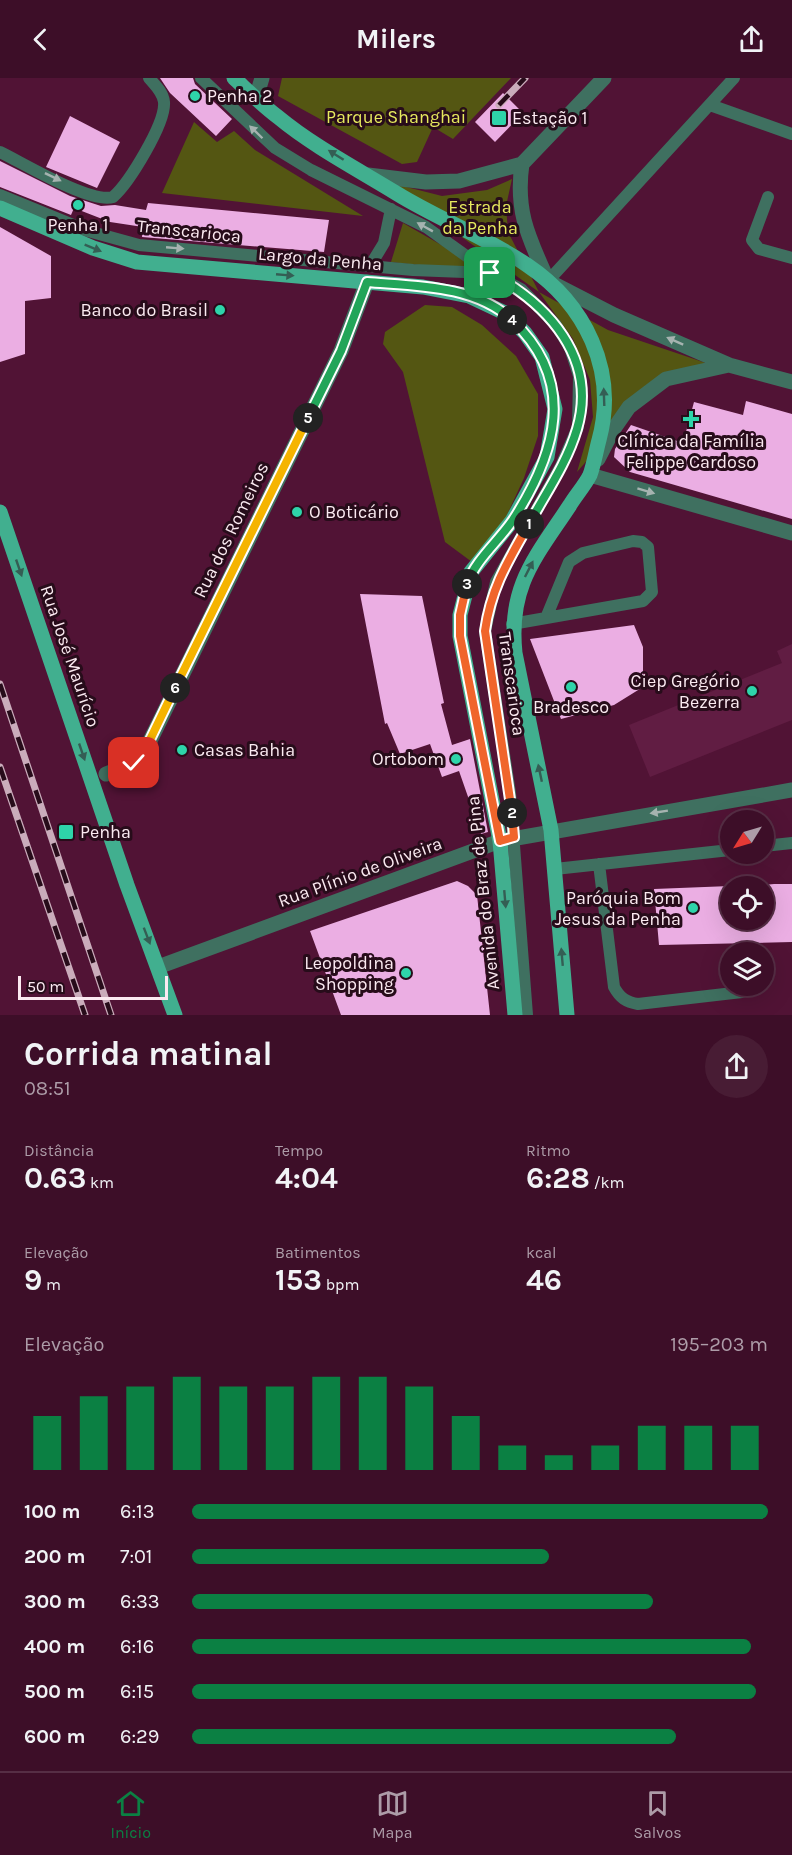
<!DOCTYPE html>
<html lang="pt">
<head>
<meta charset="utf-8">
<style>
  :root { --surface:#3d0e28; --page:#481c34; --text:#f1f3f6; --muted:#ad9ca8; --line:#562e45; --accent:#0b8043 }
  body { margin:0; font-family:Karla,sans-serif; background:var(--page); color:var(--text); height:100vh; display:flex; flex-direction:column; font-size:22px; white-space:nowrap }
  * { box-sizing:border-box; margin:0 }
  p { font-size:20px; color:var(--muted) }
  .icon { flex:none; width:33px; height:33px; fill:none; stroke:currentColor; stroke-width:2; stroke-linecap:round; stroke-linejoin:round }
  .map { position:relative; height:937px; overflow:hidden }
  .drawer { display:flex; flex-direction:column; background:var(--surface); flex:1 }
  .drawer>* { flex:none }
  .needle { width:39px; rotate:233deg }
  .fabs { position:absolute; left:720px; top:732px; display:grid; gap:12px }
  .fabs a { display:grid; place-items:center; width:54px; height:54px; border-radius:50%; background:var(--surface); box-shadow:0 6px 24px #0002,0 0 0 2px var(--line); font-size:30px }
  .scale { position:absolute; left:18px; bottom:15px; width:150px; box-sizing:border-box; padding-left:6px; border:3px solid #fbeaf1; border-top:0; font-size:16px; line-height:21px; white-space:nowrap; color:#fbeaf1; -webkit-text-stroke:4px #270c1a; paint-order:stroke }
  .pin { position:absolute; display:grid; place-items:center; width:51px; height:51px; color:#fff; margin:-26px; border-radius:12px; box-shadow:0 3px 9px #0006 }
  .km { position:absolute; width:30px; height:30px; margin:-15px; border-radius:50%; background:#222; color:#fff; font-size:16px; line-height:30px; text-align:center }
  .round { display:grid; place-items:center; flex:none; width:63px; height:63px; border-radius:32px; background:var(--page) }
  .overview { display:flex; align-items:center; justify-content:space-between; height:102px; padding:0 24px }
  h1 { font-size:33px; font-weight:700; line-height:45px }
  .stats { display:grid; grid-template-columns:repeat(3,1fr); gap:9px; height:102px; padding:6px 24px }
  .stats div { display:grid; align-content:center }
  .stats b { font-size:30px; font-weight:700 }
  .stats small { font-size:16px; font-weight:400 }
  .stats p { font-size:16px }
  .chart { height:168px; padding:12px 24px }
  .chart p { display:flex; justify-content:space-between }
  .chart svg { width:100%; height:108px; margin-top:6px; stroke:var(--accent); stroke-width:6 }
  ul { padding:0 24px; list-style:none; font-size:20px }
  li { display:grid; grid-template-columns:96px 72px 1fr; align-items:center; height:45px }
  li i { height:15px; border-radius:8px; background:var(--accent) }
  header { display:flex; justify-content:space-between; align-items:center; height:78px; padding:0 24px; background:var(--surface); font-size:27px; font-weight:700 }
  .menu { display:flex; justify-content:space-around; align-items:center; height:84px; border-top:2px solid var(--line); background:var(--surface); font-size:16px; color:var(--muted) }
  .menu a { display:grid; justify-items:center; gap:3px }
  .menu .current { color:var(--accent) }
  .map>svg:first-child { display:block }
  .built { fill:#611d43 }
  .green { fill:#545612 }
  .building { fill:#ebaee3 }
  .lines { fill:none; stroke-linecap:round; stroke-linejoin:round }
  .service { stroke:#3f7060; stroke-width:12 }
  .pedestrian { stroke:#3f7060; stroke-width:15 }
  .minor { stroke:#3f7060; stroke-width:15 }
  .tertiary { stroke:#3f7060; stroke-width:15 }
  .primary { stroke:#41af8f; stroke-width:15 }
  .rail-casing { stroke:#caacbb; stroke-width:7 }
  .rail { stroke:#270c1a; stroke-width:4.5; stroke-dasharray:14; stroke-linecap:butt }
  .oneway { fill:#a6b3b0 }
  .oneway2 { fill:#345e54 }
  .split-1-casing { stroke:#fff; stroke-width:12 }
  .split-2-casing { stroke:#fff; stroke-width:12 }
  .split-3-casing { stroke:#fff; stroke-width:12 }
  .split-4-casing { stroke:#fff; stroke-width:12 }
  .split-5-casing { stroke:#fff; stroke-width:12 }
  .split-6-casing { stroke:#fff; stroke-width:12 }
  .split-7-casing { stroke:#fff; stroke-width:12 }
  .split-1 { stroke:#22a559; stroke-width:8 }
  .split-2 { stroke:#f0652b; stroke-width:8 }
  .split-3 { stroke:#f0652b; stroke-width:8 }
  .split-4 { stroke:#22a559; stroke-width:8 }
  .split-5 { stroke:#22a559; stroke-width:8 }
  .split-6 { stroke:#f5b400; stroke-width:8 }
  .split-7 { stroke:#f5b400; stroke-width:8 }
  .poi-dot { fill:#2ed4aa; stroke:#270c1a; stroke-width:2 }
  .labels { text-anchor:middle; stroke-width:6; stroke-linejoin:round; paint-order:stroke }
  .poi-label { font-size:18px; fill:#fbeaf1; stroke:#270c1a; text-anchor:start }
  .park-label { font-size:18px; fill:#e6ea5e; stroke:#270c1a }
  .street-label { font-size:18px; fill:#fbeaf1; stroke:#270c1a }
</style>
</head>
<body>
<header><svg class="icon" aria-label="back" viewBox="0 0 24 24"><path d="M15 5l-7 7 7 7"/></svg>Milers<svg class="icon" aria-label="share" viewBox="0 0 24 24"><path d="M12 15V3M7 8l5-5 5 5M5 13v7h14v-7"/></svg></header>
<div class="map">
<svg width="792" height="937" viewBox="0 0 792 937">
  <rect width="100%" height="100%" fill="#511335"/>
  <path class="built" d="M 792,566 L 792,642 L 650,699 L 629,647 L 782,585 L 777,573 Z"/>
  <path class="green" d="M 282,0 L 511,0 L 453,61 L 433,49 L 417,84 L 402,86 L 278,18 Z
    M 194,44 L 217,64 L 234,53 L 255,72 L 363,138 L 162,115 Z
    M 512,101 L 506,128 L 508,154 L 539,214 L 608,252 L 709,286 L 671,299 L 629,334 L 577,394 L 593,339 L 590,302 L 573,261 L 539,214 L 383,103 L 442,118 L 487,112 Z
    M 403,145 L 490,195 L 391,184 Z
    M 425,227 L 452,229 L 482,247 L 516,278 L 538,316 L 538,358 L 524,400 L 506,439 L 472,484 L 445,464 L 403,294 L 383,266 L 385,254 Z"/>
  <path class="building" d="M 160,0 L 193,0 L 195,6 L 232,41 L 216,58 L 170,15 Z
    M 503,15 L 523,35 L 495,64 L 475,44 Z
    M 70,38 L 120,64 L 97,110 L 46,89 Z
    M 0,83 L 70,118 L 101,128 L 115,127 L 146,132 L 148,125 L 329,142 L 324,174 L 142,159 L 143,149 L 110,144 L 74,130 L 71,137 L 0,109 Z
    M 0,149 L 51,178 L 51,220 L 25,223 L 25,276 L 0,284 Z
    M 746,323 L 792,336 L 792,441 L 630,394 L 614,379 L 615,371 L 631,347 L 683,365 L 694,324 L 743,337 Z
    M 360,516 L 422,518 L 444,625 L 441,626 L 452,667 L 470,661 L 488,754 L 481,756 L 459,693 L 442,699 L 430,666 L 400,676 L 387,645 L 385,646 Z
    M 634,547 L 643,569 L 643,609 L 614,627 L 561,641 L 530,561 Z
    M 457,803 L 468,808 L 477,817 L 490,937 L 341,937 L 310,853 Z
    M 774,806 L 792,806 L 792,864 L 659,867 L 654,811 L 730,808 L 730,842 L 764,842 L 764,807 Z"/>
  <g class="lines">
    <path class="service" d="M 201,0 L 275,70 L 311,92 L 426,149 L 490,195 L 521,211 L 556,247 L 570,270 L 579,298 L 578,349 L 561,388 L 496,504 L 485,553 L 510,715 L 527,937
      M 710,27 L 792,56
      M 0,74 C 23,85 90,126 113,119 C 129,105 166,45 164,24 C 163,14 155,7 149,0
      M 0,117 L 88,153 L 139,167 L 413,192 L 490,195
      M 768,119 L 752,162 L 759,171 L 792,180
      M 370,188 L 384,165 L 391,131
      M 548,203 L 734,0
      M 512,546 L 643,523 L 652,514 L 648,469 L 642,464 L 633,463 L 583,475 L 569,484 L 546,540
      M 764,768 L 792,765
      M 599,786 L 614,909 C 620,920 626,924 638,926 L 742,914
      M 555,791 L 730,772"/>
    <path class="pedestrian" d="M 106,696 L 134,685 L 146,671 L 341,273 L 367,204
      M 158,889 L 500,763"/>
    <path class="minor" d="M 256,20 L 262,0
      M 522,86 C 515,134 529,160 548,203
      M 368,97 L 426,104 L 459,103 L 522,86 L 604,0
      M 590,397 L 792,455
      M 500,763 L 792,712"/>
    <path class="tertiary" d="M 548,203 L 614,237 L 729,287
      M 598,381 L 613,352 L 629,329 L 666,301 L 729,287 L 792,304"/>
    <path class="primary" d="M 234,0 C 248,13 262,27 278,39 C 313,68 357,91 396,115 C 438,141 486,159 527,187 C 585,226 618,292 599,362 C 596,373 594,386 590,397 C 585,407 576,417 570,427 C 535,480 508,508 515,575 L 551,752 L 567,937
      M 0,130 L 93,170 L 137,184 L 423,209 L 469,218 L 505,235 L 525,255 L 542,279 L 555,331 L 547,379 L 512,443 L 471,494 L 460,537 L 460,558 L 500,763 L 515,937
      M 0,434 L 127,807 L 175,937"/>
    <g class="rail-casing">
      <path id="rail" d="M 499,27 L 525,0
        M 0,606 L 111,937
        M 0,689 L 85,937"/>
    </g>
    <use href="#rail" class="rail"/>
  </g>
  <defs><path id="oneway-solid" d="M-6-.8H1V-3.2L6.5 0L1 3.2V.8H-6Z" transform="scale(1.5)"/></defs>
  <g class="oneway">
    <use href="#oneway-solid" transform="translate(256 54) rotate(-136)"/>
    <use href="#oneway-solid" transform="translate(53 99) rotate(26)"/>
    <use href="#oneway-solid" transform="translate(425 149) rotate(-151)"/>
    <use href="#oneway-solid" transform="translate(175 170) rotate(5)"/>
    <use href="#oneway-solid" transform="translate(675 263) rotate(-156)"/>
    <use href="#oneway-solid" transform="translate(646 413) rotate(17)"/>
    <use href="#oneway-solid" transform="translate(659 734) rotate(171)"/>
  </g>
  <g class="oneway2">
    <use href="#oneway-solid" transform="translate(336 77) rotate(-148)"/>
    <use href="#oneway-solid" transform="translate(93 170) rotate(22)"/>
    <use href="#oneway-solid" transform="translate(285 197) rotate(5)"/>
    <use href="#oneway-solid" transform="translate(604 319) rotate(-92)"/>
    <use href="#oneway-solid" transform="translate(19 490) rotate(71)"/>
    <use href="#oneway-solid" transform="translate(529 491) rotate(-63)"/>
    <use href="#oneway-solid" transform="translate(82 674) rotate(71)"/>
    <use href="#oneway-solid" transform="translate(540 695) rotate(-102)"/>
    <use href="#oneway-solid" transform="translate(505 821) rotate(85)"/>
    <use href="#oneway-solid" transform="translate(147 858) rotate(69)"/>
    <use href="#oneway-solid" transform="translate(562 879) rotate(-95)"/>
  </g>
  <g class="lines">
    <g class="split-1-casing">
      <path id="split-1" d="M 490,195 C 548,226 598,280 577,351 C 567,385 546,415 529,446"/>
    </g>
    <g class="split-2-casing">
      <path id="split-2" d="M 512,735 L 485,553 C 491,510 508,483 529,446"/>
    </g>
    <g class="split-3-casing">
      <path id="split-3" d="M 467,506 L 460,537 L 460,558 L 500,763 L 514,759 L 512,735"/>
    </g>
    <g class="split-4-casing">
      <path id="split-4" d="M 467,506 C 476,481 498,464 513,442 C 556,375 578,304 512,242"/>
    </g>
    <g class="split-5-casing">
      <path id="split-5" d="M 308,340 L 341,273 L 367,204 C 415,208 475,207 512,242"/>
    </g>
    <g class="split-6-casing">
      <path id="split-6" d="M 175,610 L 308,340"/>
    </g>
    <g class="split-7-casing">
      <path id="split-7" d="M 134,685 L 146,670 L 175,610"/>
    </g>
    <use href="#split-1" class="split-1"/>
    <use href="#split-2" class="split-2"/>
    <use href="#split-3" class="split-3"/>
    <use href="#split-4" class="split-4"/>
    <use href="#split-5" class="split-5"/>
    <use href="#split-6" class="split-6"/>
    <use href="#split-7" class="split-7"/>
  </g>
  <g class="poi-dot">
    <circle cx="195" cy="18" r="6"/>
    <rect x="491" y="32" width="16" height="16" rx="3"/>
    <circle cx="78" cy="127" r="6"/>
    <circle cx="220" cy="232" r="6"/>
    <path d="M688 332h6v6h6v6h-6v6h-6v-6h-6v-6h6z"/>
    <circle cx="297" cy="434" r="6"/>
    <circle cx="571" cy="609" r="6"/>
    <circle cx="752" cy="613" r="6"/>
    <circle cx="182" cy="672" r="6"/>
    <circle cx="456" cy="681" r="6"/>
    <rect x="58" y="746" width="16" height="16" rx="3"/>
    <circle cx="693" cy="830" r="6"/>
    <circle cx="406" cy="895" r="6"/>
  </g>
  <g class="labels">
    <g class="poi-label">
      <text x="207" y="24">Penha 2</text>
      <text x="512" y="46">Estação 1</text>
      <text x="78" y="153" text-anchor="middle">Penha 1</text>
      <text x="208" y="238" text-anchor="end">Banco do Brasil</text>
      <text x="691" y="369" text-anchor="middle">Clínica da Família<tspan x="691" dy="21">Felippe Cardoso</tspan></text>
      <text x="309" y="440">O Boticário</text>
      <text x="740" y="609" text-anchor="end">Ciep Gregório<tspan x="740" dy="21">Bezerra</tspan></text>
      <text x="571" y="635" text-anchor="middle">Bradesco</text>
      <text x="194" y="678">Casas Bahia</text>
      <text x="444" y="687" text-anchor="end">Ortobom</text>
      <text x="80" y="760">Penha</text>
      <text x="681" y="826" text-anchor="end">Paróquia Bom<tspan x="681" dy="21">Jesus da Penha</tspan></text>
      <text x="394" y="891" text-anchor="end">Leopoldina<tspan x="394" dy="21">Shopping</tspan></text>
    </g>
    <g class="park-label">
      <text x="396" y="45">Parque Shanghai</text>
      <text x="480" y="135">Estrada<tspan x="480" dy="21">da Penha</tspan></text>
    </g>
    <g class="street-label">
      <text transform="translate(189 153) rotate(6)" y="6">Transcarioca</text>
      <text transform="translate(320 181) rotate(5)" y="6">Largo da Penha</text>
      <text transform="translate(231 452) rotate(-64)" y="6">Rua dos Romeiros</text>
      <text transform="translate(70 578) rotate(71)" y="6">Rua José Maurício</text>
      <text transform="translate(512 606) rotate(82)" y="6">Transcarioca</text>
      <text transform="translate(360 794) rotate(-20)" y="6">Rua Plínio de Oliveira</text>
      <text transform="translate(483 815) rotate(-96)" y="6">Avenida do Braz de Pina</text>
    </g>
  </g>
</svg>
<div class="fabs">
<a><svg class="needle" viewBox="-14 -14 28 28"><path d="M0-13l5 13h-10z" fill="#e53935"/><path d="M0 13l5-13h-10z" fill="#ad9ca8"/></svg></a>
<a><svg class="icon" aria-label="locate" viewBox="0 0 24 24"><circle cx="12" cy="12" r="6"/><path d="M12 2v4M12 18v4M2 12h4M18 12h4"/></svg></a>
<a><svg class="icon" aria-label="layers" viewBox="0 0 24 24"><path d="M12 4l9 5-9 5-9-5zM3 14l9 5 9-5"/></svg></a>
</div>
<div class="scale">50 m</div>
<div class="pin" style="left:490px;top:195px;background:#1e9e55"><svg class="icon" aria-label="arrive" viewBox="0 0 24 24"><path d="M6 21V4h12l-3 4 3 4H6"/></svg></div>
<div class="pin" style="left:134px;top:685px;background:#d93025"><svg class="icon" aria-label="check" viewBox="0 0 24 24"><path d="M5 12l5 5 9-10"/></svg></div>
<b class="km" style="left:529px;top:446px">1</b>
<b class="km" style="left:512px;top:735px">2</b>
<b class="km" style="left:467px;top:506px">3</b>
<b class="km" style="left:512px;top:242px">4</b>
<b class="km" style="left:308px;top:340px">5</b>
<b class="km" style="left:175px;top:610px">6</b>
</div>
<section class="drawer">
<div class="overview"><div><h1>Corrida matinal</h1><p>08:51</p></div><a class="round"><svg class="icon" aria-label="share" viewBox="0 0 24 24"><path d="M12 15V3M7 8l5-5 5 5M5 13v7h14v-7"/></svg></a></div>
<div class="stats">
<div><p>Distância</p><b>0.63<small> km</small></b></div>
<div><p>Tempo</p><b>4:04</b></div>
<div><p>Ritmo</p><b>6:28<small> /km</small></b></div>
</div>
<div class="stats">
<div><p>Elevação</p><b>9<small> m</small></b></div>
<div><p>Batimentos</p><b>153<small> bpm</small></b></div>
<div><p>kcal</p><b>46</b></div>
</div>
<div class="chart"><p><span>Elevação</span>195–203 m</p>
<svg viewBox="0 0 160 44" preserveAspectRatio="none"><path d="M5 44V22M15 44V14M25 44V10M35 44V6M45 44V10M55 44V10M65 44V6M75 44V6M85 44V10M95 44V22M105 44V34M115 44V38M125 44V34M135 44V26M145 44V26M155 44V26"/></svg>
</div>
<ul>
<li><b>100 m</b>6:13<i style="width:100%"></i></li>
<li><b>200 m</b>7:01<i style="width:62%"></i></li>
<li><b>300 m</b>6:33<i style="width:80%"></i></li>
<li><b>400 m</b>6:16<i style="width:97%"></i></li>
<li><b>500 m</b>6:15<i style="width:98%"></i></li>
<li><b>600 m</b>6:29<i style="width:84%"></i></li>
</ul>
</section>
<nav class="menu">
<a class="current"><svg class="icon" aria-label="home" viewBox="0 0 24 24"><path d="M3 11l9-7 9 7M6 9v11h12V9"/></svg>Início</a>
<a><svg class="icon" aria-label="map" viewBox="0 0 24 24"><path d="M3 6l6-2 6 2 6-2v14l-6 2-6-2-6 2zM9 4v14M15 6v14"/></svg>Mapa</a>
<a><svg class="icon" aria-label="saved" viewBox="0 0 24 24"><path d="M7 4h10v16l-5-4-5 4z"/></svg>Salvos</a>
</nav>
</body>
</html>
